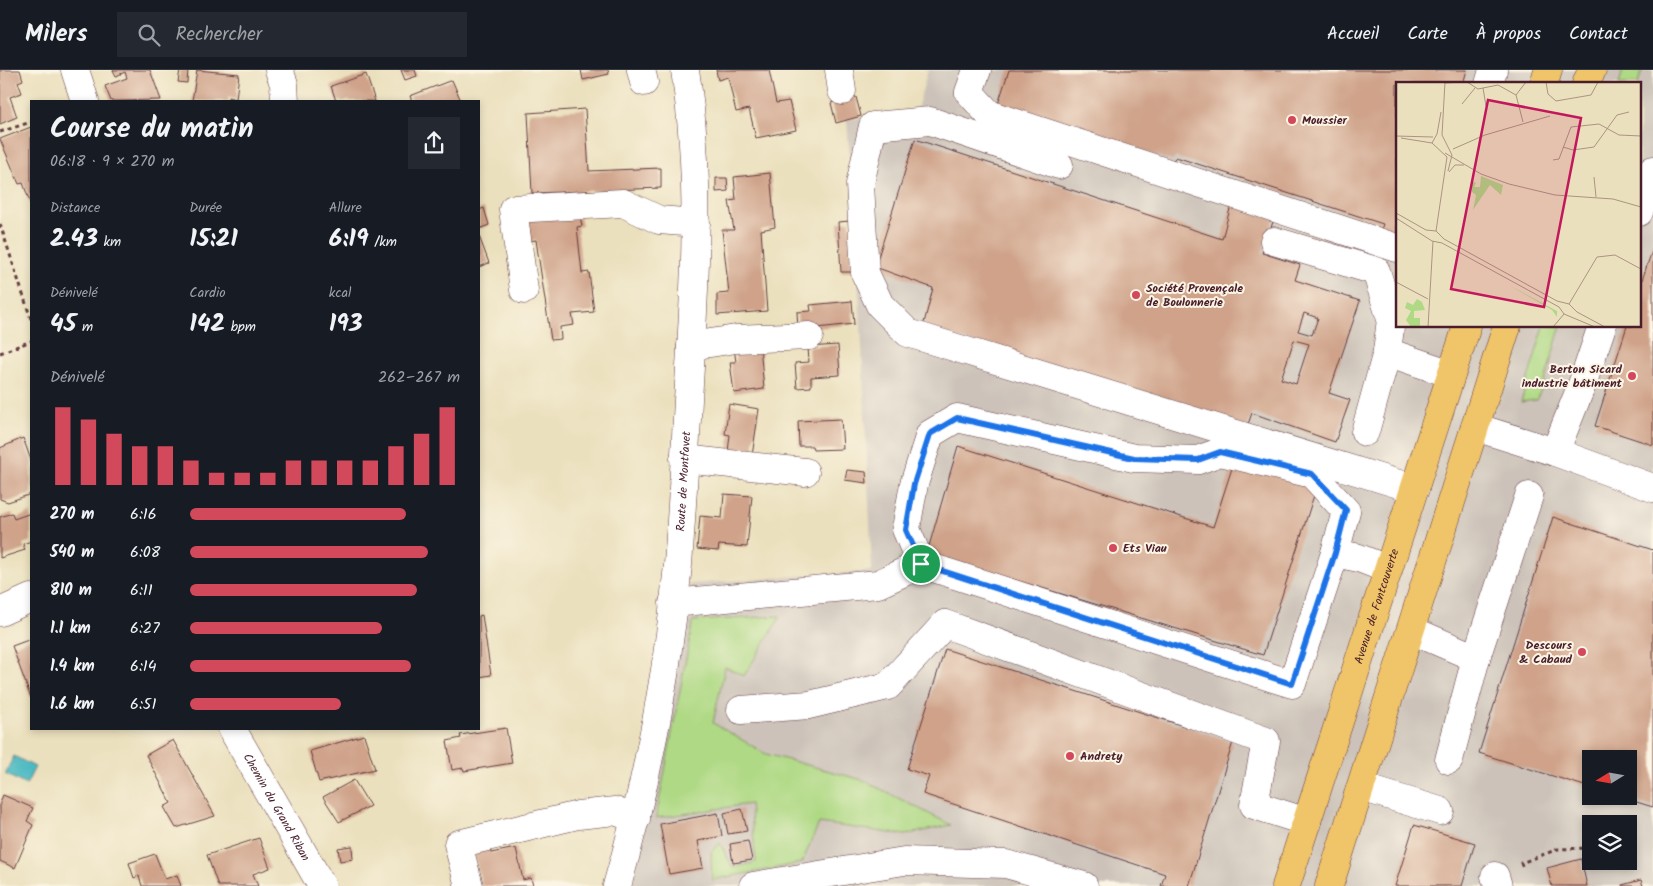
<!DOCTYPE html>
<html lang="fr">
<head>
<meta charset="utf-8">
<style>
  :root { --surface:#171b24; --page:#242831; --text:#f1f3f6; --muted:#9ea1a6; --line:#363941; --accent:#d1495b }
  body { margin:0; font-family:Kalam,sans-serif; background:var(--page); color:var(--text); height:100vh; display:flex; flex-direction:column; font-size:19px; white-space:nowrap }
  * { box-sizing:border-box; margin:0 }
  p { font-size:16px; color:var(--muted) }
  .icon { flex:none; width:28px; height:28px; fill:none; stroke:currentColor; stroke-width:2; stroke-linecap:round; stroke-linejoin:round }
  .map { position:relative; flex:1; overflow:hidden }
  .side { position:absolute; left:30px; top:30px; width:450px; height:630px; display:flex; flex-direction:column; background:var(--surface); border-radius:0px; box-shadow:0 2px 8px #0003 }
  .side>* { flex:none }
  .needle { width:32px; rotate:259deg }
  .fabs { position:absolute; left:1582px; top:680px; display:grid; gap:10px }
  .fabs a { display:grid; place-items:center; width:55px; height:55px; border-radius:0px; background:var(--surface); box-shadow:0 2px 8px #0003; font-size:25px }
  .pin { position:absolute; display:grid; place-items:center; width:42px; height:42px; color:#fff; margin:-21px; border:2px solid #fff; border-radius:50%; box-shadow:0 1px 5px #0007 }
  .round { display:grid; place-items:center; flex:none; width:52px; height:52px; border-radius:0px; background:var(--page) }
  .summary { display:flex; align-items:center; justify-content:space-between; height:85px; padding:0 20px }
  h1 { font-size:28px; font-weight:800; line-height:38px }
  .metrics { display:grid; grid-template-columns:repeat(3,1fr); gap:8px; height:85px; padding:5px 20px }
  .metrics div { display:grid; align-content:center }
  .metrics b { font-size:25px; font-weight:800 }
  .metrics small { font-size:14px; font-weight:400 }
  .metrics p { font-size:14px }
  .chart { height:140px; padding:10px 20px }
  .chart p { display:flex; justify-content:space-between }
  .chart svg { width:100%; height:90px; margin-top:5px; stroke:var(--accent); stroke-width:6 }
  ul { padding:0 20px; list-style:none; font-size:16px }
  li { display:grid; grid-template-columns:80px 60px 1fr; align-items:center; height:38px }
  li i { height:12px; border-radius:6px; background:var(--accent) }
  header { display:flex; align-items:center; gap:30px; box-sizing:border-box; height:70px; padding:0 25px; background:var(--surface); border-bottom:1px solid var(--line) }
  header strong { font-size:24px }
  nav { display:flex; gap:28px; margin-inline-start:auto; font-size:18px }
  .search { width:350px; height:45px; background:var(--page); display:flex; align-items:center; gap:12px; box-sizing:border-box; padding:0 18px; border-radius:0px; color:var(--muted); font-size:19px }
  .map>svg:first-child { display:block }
  .industrial { fill:#ccc2b9; fill-rule:evenodd }
  .green { fill:#afd984; stroke:#7c7c58 }
  .water { fill:#4bbac1; stroke:#4a6c76 }
  .building { fill:#cfa289; fill-rule:evenodd }
  .lines { fill:none; stroke-linecap:round; stroke-linejoin:round }
  .minor-casing { stroke:#623c41; stroke-width:29 }
  .major-casing { stroke:#623c41; stroke-width:29 }
  .path { stroke:#623c41; stroke-width:3; stroke-dasharray:4 4; stroke-linecap:butt }
  .minor { stroke:#fff; stroke-width:28 }
  .major { stroke:#f0c469; stroke-width:28 }
  .route-casing { stroke:#fff; stroke-width:10 }
  .route { stroke:#1a73e8; stroke-width:6 }
  .poi-dot { fill:#d1495b; stroke:#fcf5e5; stroke-width:2 }
  .labels { text-anchor:middle; stroke-width:4; stroke-linejoin:round; paint-order:stroke }
  .poi-label { font-size:12px; font-weight:bold; fill:#4a1f2b; stroke:#fcf5e5; text-anchor:start }
  .street-label { font-size:12px; fill:#4a1f2b; stroke:#fcf5e5 }
  .inset-road { fill:none; stroke:#ab9383; stroke-width:1 }
  .view { fill:#c2185b; fill-opacity:0.15; stroke:#c2185b; stroke-width:2.5 }
  .inset-edge { fill:none; stroke:#4a1f2b; stroke-width:2.5 }
</style>
</head>
<body>
<header>
<strong>Milers</strong>
<div class="search"><svg class="icon" aria-label="search" viewBox="0 0 24 24"><circle cx="10" cy="10" r="6"/><path d="M15 15l6 6"/></svg>Rechercher</div>
<nav><a>Accueil</a><a>Carte</a><a>À propos</a><a>Contact</a></nav>
</header>
<div class="map">
<svg width="1653" height="816" viewBox="0 0 1653 816">
  <rect width="100%" height="100%" fill="#fcf5e5"/>
  <filter id="ink" filterUnits="userSpaceOnUse"><feTurbulence type="fractalNoise" baseFrequency=".02" numOctaves="2"/><feDisplacementMap in="SourceGraphic" scale="10" xChannelSelector="R" yChannelSelector="G"/><feConvolveMatrix kernelMatrix="1 2 1 2 8 2 1 2 1" color-interpolation-filters="sRGB"/></filter>
  <filter id="wash" filterUnits="userSpaceOnUse"><feTurbulence type="fractalNoise" baseFrequency=".0096" numOctaves="4" result="noise"/><feDisplacementMap in="SourceGraphic" scale="20" xChannelSelector="R" yChannelSelector="G"/><feGaussianBlur stdDeviation="1.12" result="paint"/><feColorMatrix in="noise" values="0 0 0 0 0 0 0 0 0 0 0 0 0 0 0 0 0 1.4 0 .05"/><feComposite in="paint" operator="in"/></filter>
  <g filter="url(#wash)">
    <rect width="100%" height="100%" fill="#ebe0bd"/>
    <path class="industrial" d="M 928,0 L 1653,0 L 1653,816 L 632,816 L 690,514 L 872,501 L 861,256 L 847,50 L 917,39 ZM 1397,14 L 1639,14 L 1639,256 L 1397,256 ZM 1591,689 L 1629,689 L 1629,726 L 1591,726 ZM 1591,754 L 1629,754 L 1629,791 L 1591,791 Z"/>
    <path class="green" d="M 1623,0 L 1642,0 L 1638,14 L 1619,14 Z
      M 1544,256 L 1561,256 C 1552,281 1549,307 1536,330 L 1521,332 Z
      M 781,546 L 744,606 L 725,597 L 713,653 L 766,684 L 863,710 L 951,755 L 905,765 L 819,753 L 802,793 L 712,810 L 711,782 L 720,773 L 733,798 L 756,792 L 750,734 L 656,748 L 693,551 Z"/>
    <path class="water" d="M 14,686 L 35,697 L 26,715 L 5,704 Z"/>
    <g id="blocks">
      <path class="building" d="M 0,0 L 20,0 L 23,10 L 18,12 L 22,23 L 10,27 L 17,47 L 0,54 Z
        M 113,0 L 150,0 L 161,30 L 111,31 L 105,16 L 127,8 L 125,2 L 116,6 Z
        M 180,0 L 188,0 L 187,13 L 178,12 Z
        M 197,0 L 239,4 L 236,29 L 228,27 L 228,31 L 192,31 Z
        M 401,0 L 415,0 L 417,6 L 405,10 Z
        M 581,0 L 608,0 L 609,4 L 583,10 Z
        M 716,0 L 769,0 L 776,33 L 789,31 L 796,60 L 756,68 L 749,39 L 736,42 L 728,7 L 718,10 Z
        M 1009,0 L 1467,0 L 1463,14 L 1397,14 L 1397,168 L 1380,163 L 1383,154 L 1176,87 L 1172,91 L 998,34 Z
        M 366,4 L 375,31 L 336,31 L 331,16 Z
        M 452,10 L 461,31 L 412,31 L 410,26 Z
        M 856,27 L 861,46 L 836,53 L 831,33 Z
        M 585,39 L 589,101 L 661,98 L 661,118 L 532,123 L 528,43 Z
        M 31,57 L 31,135 L 23,113 L 19,114 L 0,69 Z
        M 915,69 L 1222,169 L 1231,135 L 1274,149 L 1262,183 L 1300,195 L 1295,210 L 1360,231 L 1329,323 L 1350,330 L 1335,372 L 1252,343 L 1247,357 L 923,257 L 933,218 L 875,197 ZM 1304,243 L 1318,248 L 1312,265 L 1298,261 ZM 1294,270 L 1309,274 L 1296,314 L 1281,309 Z
        M 770,103 L 775,157 L 761,160 L 767,241 L 717,245 L 717,224 L 729,223 L 722,160 L 734,160 L 729,131 L 736,130 L 734,107 Z
        M 716,108 L 727,108 L 728,121 L 716,122 Z
        M 578,137 L 582,156 L 577,157 L 582,203 L 589,202 L 594,242 L 572,244 L 574,255 L 560,257 L 561,269 L 551,270 L 536,170 L 529,171 L 527,145 Z
        M 484,138 L 489,155 L 479,159 L 479,140 Z
        M 850,151 L 852,202 L 841,202 L 838,152 Z
        M 479,166 L 489,193 L 479,197 Z
        M 1653,178 L 1653,375 L 1595,356 L 1627,256 L 1639,256 L 1639,219 Z
        M 852,231 L 854,254 L 798,260 L 797,242 L 811,241 L 810,235 Z
        M 838,275 L 840,305 L 811,307 L 811,317 L 797,318 L 795,293 L 809,292 L 808,277 Z
        M 760,276 L 764,319 L 734,323 L 730,292 L 736,292 L 734,278 Z
        M 729,334 L 759,339 L 752,386 L 728,382 L 730,365 L 725,364 Z
        M 841,349 L 843,379 L 813,380 L 812,376 L 799,376 L 798,351 Z
        M 23,368 L 31,390 L 31,424 L 8,432 L 0,429 L 0,378 Z
        M 958,376 L 1213,457 L 1234,392 L 1316,419 L 1263,585 L 927,483 Z
        M 847,400 L 866,402 L 867,413 L 845,410 Z
        M 724,424 L 752,426 L 747,477 L 719,475 L 718,481 L 697,479 L 700,446 L 722,448 Z
        M 12,443 L 14,449 L 31,443 L 31,471 L 23,474 L 25,480 L 0,488 L 0,447 Z
        M 1553,447 L 1653,480 L 1653,737 L 1620,727 L 1629,726 L 1629,689 L 1591,689 L 1591,718 L 1479,683 Z
        M 482,545 L 491,605 L 479,607 L 479,546 Z
        M 31,569 L 31,628 L 12,576 Z
        M 945,579 L 1233,672 L 1189,816 L 1161,816 L 1165,804 L 923,724 L 929,706 L 907,699 Z
        M 506,658 L 512,693 L 464,701 L 463,698 L 452,700 L 447,671 L 461,668 L 460,665 Z
        M 364,665 L 375,699 L 319,712 L 310,681 Z
        M 173,670 L 215,746 L 176,758 L 164,737 L 171,733 L 146,685 Z
        M 354,710 L 370,736 L 339,752 L 323,727 Z
        M 3,725 L 33,738 L 27,751 L 33,755 L 15,798 L 0,791 L 0,733 Z
        M 742,739 L 747,761 L 728,764 L 724,743 Z
        M 718,743 L 722,766 L 698,771 L 703,798 L 669,804 L 660,754 Z
        M 1414,755 L 1475,773 L 1462,816 L 1395,816 Z
        M 259,768 L 270,798 L 253,804 L 258,816 L 218,816 L 207,785 Z
        M 748,771 L 752,790 L 733,793 L 730,774 Z
        M 352,776 L 353,789 L 340,791 L 338,778 Z
        M 489,776 L 491,783 L 516,778 L 523,810 L 531,808 L 533,816 L 482,816 L 473,779 Z
        M 155,784 L 165,809 L 177,805 L 181,816 L 142,816 L 139,806 L 134,808 L 129,793 Z
        M 1581,789 L 1587,816 L 1552,816 L 1547,798 Z
        M 1641,810 L 1643,816 L 1622,816 L 1622,815 Z"/>
    </g>
  </g>
  <g filter="url(#ink)">
    <use href="#blocks" fill-opacity="0" stroke="#623c41" stroke-width="1"/>
    <g class="lines">
      <g class="minor-casing">
        <g id="minor">
          <path d="M 75,0 L 85,31"/>
          <path d="M 279,0 L 284,14 L 285,31"/>
          <path d="M 641,0 L 644,12"/>
          <path d="M 839,0 L 842,21"/>
          <path d="M 977,0 L 969,22 L 989,44 L 1397,178"/>
          <path d="M 1489,14 L 1493,0"/>
          <path d="M 1059,95 L 930,51 L 873,56 L 860,114 L 865,203 L 880,235 L 908,263 L 1415,419"/>
          <path d="M 1639,142 L 1653,100"/>
          <path d="M 1274,171 L 1376,201 L 1391,249 L 1387,282"/>
          <path d="M 524,220 L 513,139 L 623,133 L 659,150 L 696,153"/>
          <path d="M 1602,256 L 1583,312 L 1555,382 L 1653,418"/>
          <path d="M 691,276 L 736,269 L 809,266"/>
          <path d="M 1475,357 L 1555,382"/>
          <path d="M 1365,362 L 1387,282 L 1451,304"/>
          <path d="M 684,389 L 805,402"/>
          <path d="M 1335,483 L 1359,488 L 1387,499"/>
          <path d="M 673,533 L 878,514 L 921,494 L 906,459 L 914,414 L 930,364 L 957,348 L 1134,388 L 1198,390 L 1220,382 L 1312,404 L 1346,441 L 1335,483 L 1292,614 L 921,494"/>
          <path d="M 0,542 L 31,528"/>
          <path d="M 1411,560 L 1476,588 L 1529,426"/>
          <path d="M 741,640 L 809,635 L 888,616 L 945,554 L 1266,671 L 1254,735 L 1307,752"/>
          <path id="s1" d="M 232,659 L 322,816"/>
          <path d="M 1449,690 L 1476,588"/>
          <path d="M 1361,717 L 1440,741"/>
          <path d="M 1495,806 L 1498,816"/>
          <path d="M 469,816 L 458,774 L 578,745 L 615,741 L 636,749"/>
          <path id="s2" d="M 617,816 C 647,712 668,604 678,495 C 682,440 685,385 688,330 C 695,220 702,110 685,0"/>
          <path d="M 753,816 L 904,791 L 1006,794 L 1084,816"/>
        </g>
      </g>
      <g class="major-casing">
        <g id="major">
          <path d="M 1544,14 L 1548,0"/>
          <path d="M 1586,14 L 1592,0"/>
          <path id="s3" d="M 1286,816 L 1467,256"/>
          <path d="M 1329,816 L 1507,256"/>
        </g>
      </g>
      <path class="path" d="M 0,62 L 31,52
        M 0,154 L 31,249
        M 0,283 L 31,271
        M 1522,796 L 1521,793 L 1558,779 L 1591,778"/>
      <use href="#minor" class="minor"/>
      <use href="#major" class="major"/>
    </g>
  </g>
  <g class="lines" filter="url(#ink)">
    <g class="route-casing">
      <path id="route" d="M 957,348 L 1134,388 L 1198,390 L 1220,382 L 1312,404 L 1346,440 L 1335,483 L 1292,614 L 921,494 L 906,460 L 914,414 L 930,364 Z"/>
    </g>
    <use href="#route" class="route"/>
  </g>
  <g class="poi-dot">
    <circle cx="1292" cy="50" r="5"/>
    <circle cx="1136" cy="225" r="5"/>
    <circle cx="1632" cy="306" r="5"/>
    <circle cx="1113" cy="478" r="5"/>
    <circle cx="1582" cy="582" r="5"/>
    <circle cx="1070" cy="686" r="5"/>
  </g>
  <g class="labels">
    <g class="poi-label">
      <text x="1302" y="54">Moussier</text>
      <text x="1146" y="222">Société Provençale<tspan x="1146" dy="14">de Boulonnerie</tspan></text>
      <text x="1622" y="303" text-anchor="end">Berton Sicard<tspan x="1622" dy="14">industrie bâtiment</tspan></text>
      <text x="1123" y="482">Ets Viau</text>
      <text x="1572" y="579" text-anchor="end">Descours<tspan x="1572" dy="14">&amp; Cabaud</tspan></text>
      <text x="1080" y="690">Andrety</text>
    </g>
    <g class="street-label">
      <text dy="4" stroke="none"><textPath href="#s2" startOffset="411">Route de Montfavet</textPath></text>
      <text dy="4" stroke="none"><textPath href="#s3" startOffset="294">Avenue de Fontcouverte</textPath></text>
      <text dy="4" stroke="none"><textPath href="#s1" startOffset="90">Chemin du Grand Riban</textPath></text>
    </g>
  </g>
  <g transform="translate(1396 12)">
    <rect width="245" height="245" fill="#ebe0bd"/>
    <path d="M 85,94 L 107,103 L 105,113 L 94,103 L 77,128 L 80,113 L 76,110 L 76,99 L 80,101 L 78,105 L 84,105 ZM 113,203 L 161,229 L 161,235 L 156,228 ZM 21,217 L 26,220 L 29,228 L 18,229 L 18,236 L 24,236 L 24,245 L 15,245 L 10,238 L 15,229 L 9,226 L 11,220 L 17,223 Z" fill="#afd984"/>
    <path class="inset-road" d="M 49,0 L 46,53 L 56,73 L 52,89M 71,0 L 82,7 L 102,3 L 120,13 L 127,40M 150,0 L 152,12 L 160,19 L 195,13 L 202,0M 49,1 L 66,0M 87,6 L 90,24M 120,13 L 130,0M 66,22 L 79,6M 41,52 L 45,30M 0,54 L 37,55M 5,56 L 36,61M 167,65 L 177,68 L 198,65 L 221,33 L 233,30M 57,67 L 89,53 L 154,34M 49,71 L 85,92 L 113,102 L 159,113 L 217,117 L 245,125M 157,78 L 163,77 L 175,45 L 203,42 L 223,53 L 245,54M 53,90 L 59,83 L 68,83M 198,95 L 200,115M 0,131 L 30,148 L 40,149 L 48,157 L 161,219 L 173,222 L 181,230 L 209,245M 0,136 L 36,159 L 46,161 L 163,225 L 168,232 L 199,245M 40,149 L 51,75 L 36,61 L 41,52M 0,200 L 32,217M 173,222 L 201,175 L 219,173 L 245,187M 32,245 L 37,159M 157,245 L 168,232"/>
    <path class="view" d="M 92,18 L 185,36 L 148,225 L 55,207 Z"/>
    <rect width="245" height="245" class="inset-edge"/>
  </g>
</svg>
<div class="fabs">
<a><svg class="needle" viewBox="-14 -14 28 28"><path d="M0-13l5 13h-10z" fill="#e53935"/><path d="M0 13l5-13h-10z" fill="#9ea1a6"/></svg></a>
<a><svg class="icon" aria-label="layers" viewBox="0 0 24 24"><path d="M12 4l9 5-9 5-9-5zM3 14l9 5 9-5"/></svg></a>
</div>
<div class="pin" style="left:921px;top:494px;background:#1e9e55"><svg class="icon" aria-label="arrive" viewBox="0 0 24 24"><path d="M6 21V4h12l-3 4 3 4H6"/></svg></div>
<section class="side">
<div class="summary"><div><h1>Course du matin</h1><p>06:18 · 9 × 270 m</p></div><a class="round"><svg class="icon" aria-label="share" viewBox="0 0 24 24"><path d="M12 15V3M7 8l5-5 5 5M5 13v7h14v-7"/></svg></a></div>
<div class="metrics">
<div><p>Distance</p><b>2.43<small> km</small></b></div>
<div><p>Durée</p><b>15:21</b></div>
<div><p>Allure</p><b>6:19<small> /km</small></b></div>
</div>
<div class="metrics">
<div><p>Dénivelé</p><b>45<small> m</small></b></div>
<div><p>Cardio</p><b>142<small> bpm</small></b></div>
<div><p>kcal</p><b>193</b></div>
</div>
<div class="chart"><p><span>Dénivelé</span>262–267 m</p>
<svg viewBox="0 0 160 44" preserveAspectRatio="none"><path d="M5 44V6M15 44V12M25 44V19M35 44V25M45 44V25M55 44V32M65 44V38M75 44V38M85 44V38M95 44V32M105 44V32M115 44V32M125 44V32M135 44V25M145 44V19M155 44V6"/></svg>
</div>
<ul>
<li><b>270 m</b>6:16<i style="width:80%"></i></li>
<li><b>540 m</b>6:08<i style="width:88%"></i></li>
<li><b>810 m</b>6:11<i style="width:84%"></i></li>
<li><b>1.1 km</b>6:27<i style="width:71%"></i></li>
<li><b>1.4 km</b>6:14<i style="width:82%"></i></li>
<li><b>1.6 km</b>6:51<i style="width:56%"></i></li>
</ul>
</section>
</div>
</body>
</html>
